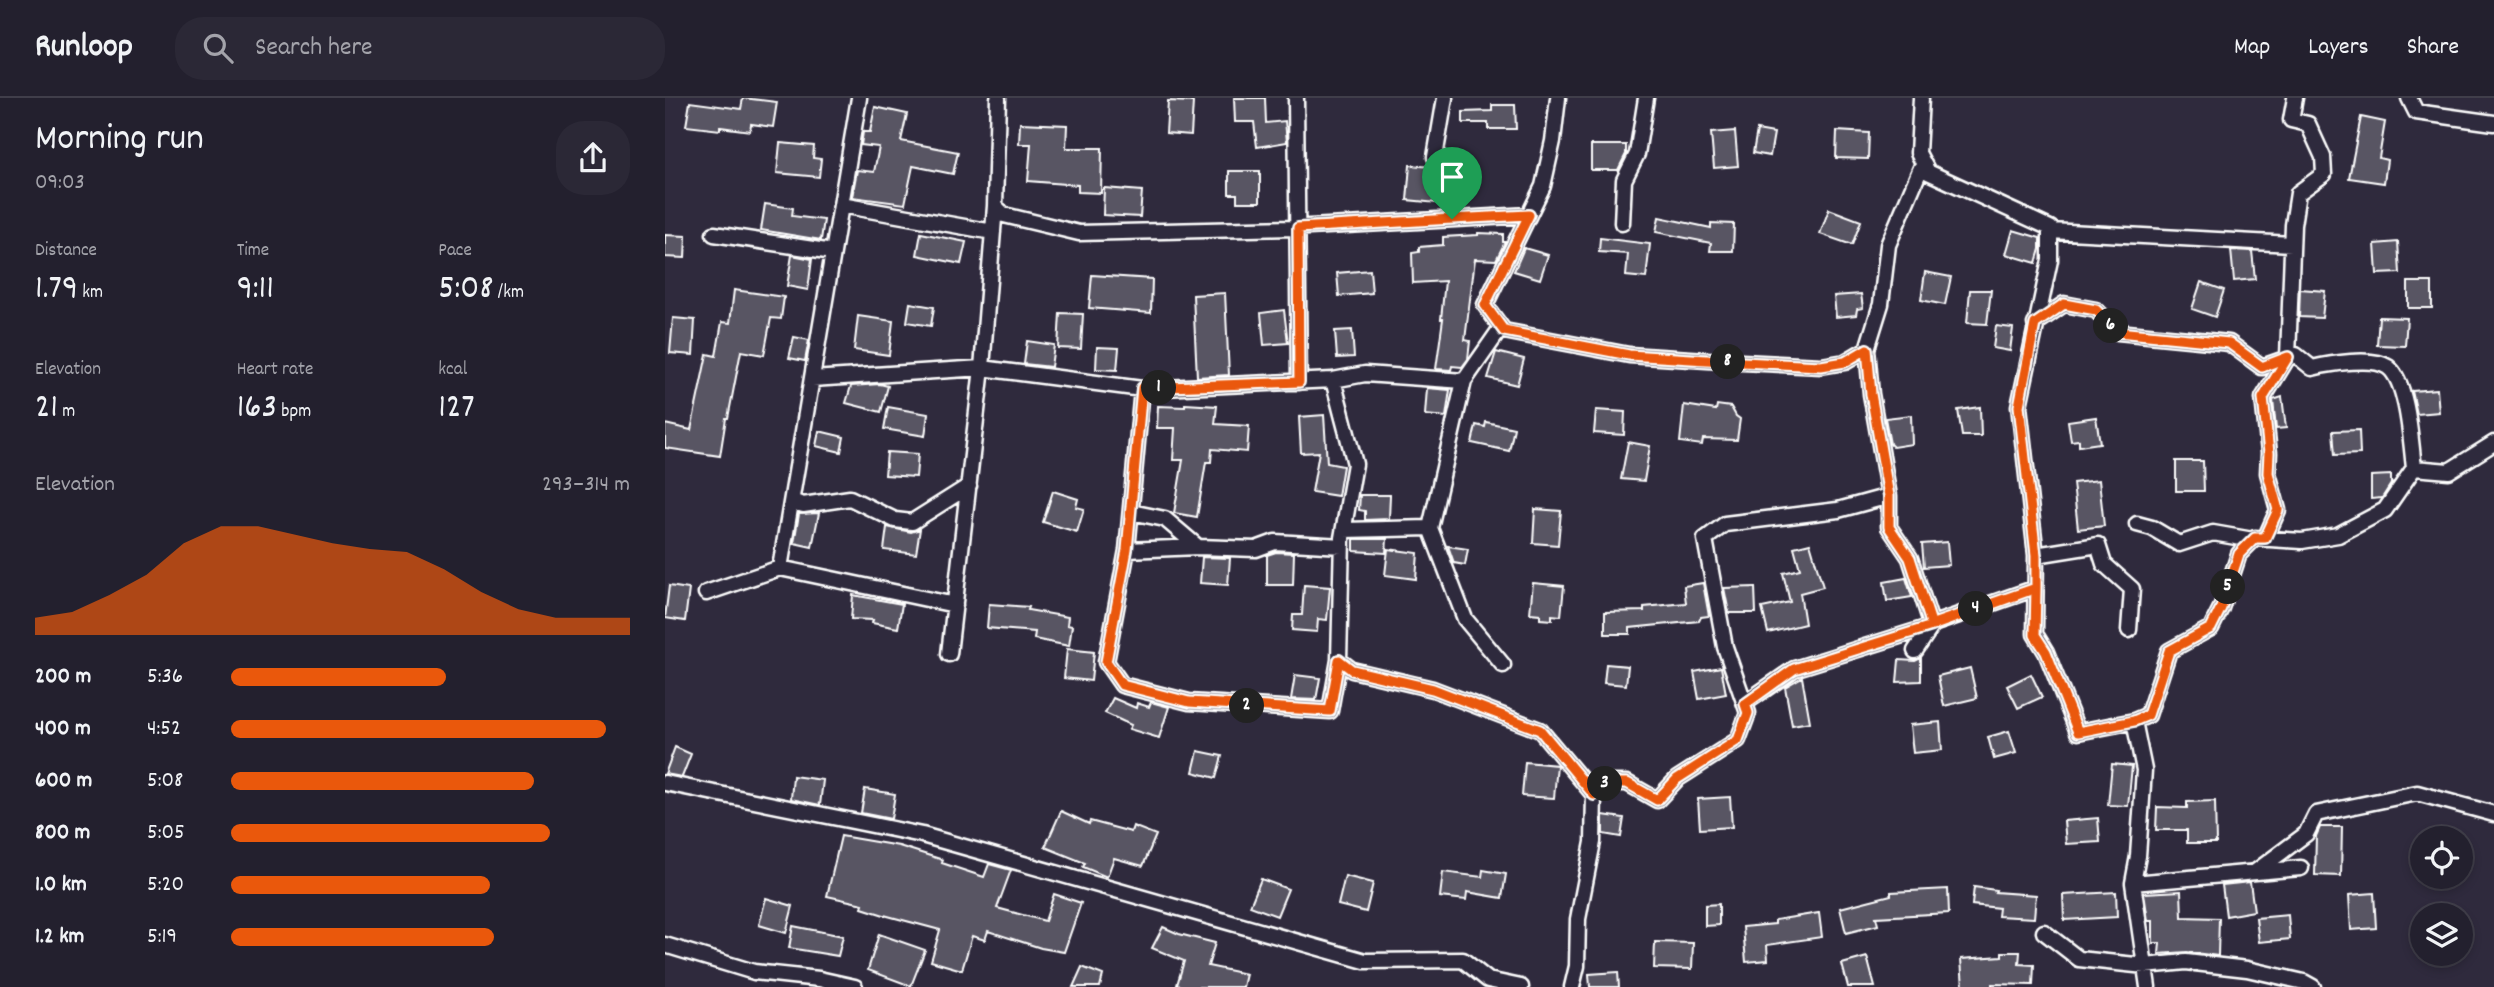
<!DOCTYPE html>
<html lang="en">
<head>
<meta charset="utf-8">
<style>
  :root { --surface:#23202e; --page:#2b2836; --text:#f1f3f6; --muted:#a3a3aa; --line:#403e4a; --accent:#ea580c }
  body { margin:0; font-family:Dekko,sans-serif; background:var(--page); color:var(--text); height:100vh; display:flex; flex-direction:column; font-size:26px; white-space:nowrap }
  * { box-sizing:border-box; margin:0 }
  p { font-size:23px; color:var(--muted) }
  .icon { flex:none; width:38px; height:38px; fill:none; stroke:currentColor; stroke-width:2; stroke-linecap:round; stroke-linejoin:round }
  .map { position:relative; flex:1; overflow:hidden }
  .drawer { display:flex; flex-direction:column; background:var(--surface); width:665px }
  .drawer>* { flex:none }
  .tools { position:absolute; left:1745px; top:728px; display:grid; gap:14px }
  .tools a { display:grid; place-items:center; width:63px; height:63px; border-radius:50%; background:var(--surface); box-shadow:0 4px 10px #0003,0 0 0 2px var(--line); font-size:35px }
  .pin { position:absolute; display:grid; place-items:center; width:60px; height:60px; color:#fff; margin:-72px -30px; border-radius:50% 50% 50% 0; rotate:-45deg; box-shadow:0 0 7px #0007 }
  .pin .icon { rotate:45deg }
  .km { position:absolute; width:35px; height:35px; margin:-18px; border-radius:50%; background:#222; color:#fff; font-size:19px; line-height:35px; text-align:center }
  .round { display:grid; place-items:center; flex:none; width:74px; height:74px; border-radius:28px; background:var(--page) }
  .head { display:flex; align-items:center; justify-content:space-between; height:119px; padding:0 35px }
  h1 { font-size:38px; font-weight:600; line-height:52px }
  .figures { display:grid; grid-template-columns:repeat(3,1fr); gap:10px; height:119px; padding:7px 35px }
  .figures div { display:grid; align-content:center }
  .figures b { font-size:35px; font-weight:600 }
  .figures small { font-size:19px; font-weight:400 }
  .figures p { font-size:19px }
  .chart { height:196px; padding:14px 35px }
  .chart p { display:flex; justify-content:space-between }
  .chart svg { width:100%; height:126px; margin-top:7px; fill:var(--accent); opacity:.7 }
  ul { padding:0 35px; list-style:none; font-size:23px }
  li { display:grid; grid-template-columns:112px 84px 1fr; align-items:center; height:52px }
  li i { height:18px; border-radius:9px; background:var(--accent) }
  header { display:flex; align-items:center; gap:42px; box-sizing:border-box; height:98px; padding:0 35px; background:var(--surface); border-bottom:2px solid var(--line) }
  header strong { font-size:33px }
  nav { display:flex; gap:38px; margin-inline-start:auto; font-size:24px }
  .search { width:490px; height:63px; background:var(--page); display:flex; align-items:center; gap:18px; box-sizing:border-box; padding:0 24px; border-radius:28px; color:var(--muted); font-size:26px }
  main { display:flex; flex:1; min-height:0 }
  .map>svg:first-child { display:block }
  .building { fill:#595564; stroke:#fff; stroke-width:2 }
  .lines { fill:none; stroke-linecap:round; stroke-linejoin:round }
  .minor-casing { stroke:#fff; stroke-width:19 }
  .minor { stroke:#2f2a3d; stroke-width:14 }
  .route-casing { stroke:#fff; stroke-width:14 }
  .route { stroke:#ea580c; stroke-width:9 }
</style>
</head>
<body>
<header>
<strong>Runloop</strong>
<div class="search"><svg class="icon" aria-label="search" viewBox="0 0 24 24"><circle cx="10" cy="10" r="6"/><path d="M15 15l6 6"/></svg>Search here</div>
<nav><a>Map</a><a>Layers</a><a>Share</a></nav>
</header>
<main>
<section class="drawer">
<div class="head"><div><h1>Morning run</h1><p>09:03</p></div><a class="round"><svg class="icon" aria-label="share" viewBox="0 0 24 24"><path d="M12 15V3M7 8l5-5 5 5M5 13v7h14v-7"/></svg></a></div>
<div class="figures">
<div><p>Distance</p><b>1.79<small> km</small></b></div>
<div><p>Time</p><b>9:11</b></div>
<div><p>Pace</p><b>5:08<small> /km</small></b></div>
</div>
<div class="figures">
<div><p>Elevation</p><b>21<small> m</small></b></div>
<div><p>Heart rate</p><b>163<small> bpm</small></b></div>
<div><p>kcal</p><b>127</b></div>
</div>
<div class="chart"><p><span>Elevation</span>293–314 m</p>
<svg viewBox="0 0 160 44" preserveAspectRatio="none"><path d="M0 44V38L10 36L20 30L30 23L40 12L50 6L60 6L70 9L80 12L90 14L100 15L110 21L120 29L130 35L140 38L150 38L160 38V44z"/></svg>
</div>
<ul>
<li><b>200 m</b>5:36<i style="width:54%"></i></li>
<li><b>400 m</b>4:52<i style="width:94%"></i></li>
<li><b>600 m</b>5:08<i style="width:76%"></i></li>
<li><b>800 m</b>5:05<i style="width:80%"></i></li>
<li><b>1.0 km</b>5:20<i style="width:65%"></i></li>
<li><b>1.2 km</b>5:19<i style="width:66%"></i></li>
</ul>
</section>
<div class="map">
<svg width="1829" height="889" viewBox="0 0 1829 889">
  <rect width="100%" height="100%" fill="#2f2a3d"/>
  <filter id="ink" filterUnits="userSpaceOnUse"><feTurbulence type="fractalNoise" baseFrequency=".0143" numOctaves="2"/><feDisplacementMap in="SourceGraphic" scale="14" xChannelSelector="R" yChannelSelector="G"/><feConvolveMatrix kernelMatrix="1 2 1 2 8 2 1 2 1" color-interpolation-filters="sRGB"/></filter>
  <g filter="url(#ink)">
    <path class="building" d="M 78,0 L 112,4 L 108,29 L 86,26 L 85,33 L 55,29 L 55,32 L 21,28 L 25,4 L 76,11 Z
      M 569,0 L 600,0 L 601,25 L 620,23 L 622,44 L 592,49 L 589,24 L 570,24 Z
      M 503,3 L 528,4 L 526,37 L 501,35 Z
      M 827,7 L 850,7 L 851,31 L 823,31 L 823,25 L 798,25 L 798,14 L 827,13 Z
      M 210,9 L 242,16 L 236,43 L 293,54 L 288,76 L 248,68 L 240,106 L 187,99 L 192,72 L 209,74 L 214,49 L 196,47 L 198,34 L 205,34 Z
      M 1696,19 L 1720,24 L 1714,60 L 1722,62 L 1719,85 L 1684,80 Z
      M 355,25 L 402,27 L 401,50 L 437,50 L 436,95 L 413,94 L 413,87 L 363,83 L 366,46 L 354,46 Z
      M 1092,32 L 1109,35 L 1105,58 L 1088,55 Z
      M 1070,33 L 1073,68 L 1049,70 L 1046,35 Z
      M 1172,33 L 1204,35 L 1203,61 L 1171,60 Z
      M 115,45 L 149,48 L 148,60 L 156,61 L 154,79 L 112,75 Z
      M 926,47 L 961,47 L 961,56 L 953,72 L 926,72 Z
      M 745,67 L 776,70 L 772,105 L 742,102 Z
      M 564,73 L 595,73 L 595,104 L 572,104 L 572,96 L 564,96 Z
      M 439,90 L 477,93 L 475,119 L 438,117 Z
      M 100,106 L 128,110 L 127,118 L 159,122 L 156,142 L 96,132 Z
      M 1164,111 L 1196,123 L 1187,147 L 1155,136 Z
      M 994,119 L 1046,130 L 1046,125 L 1069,126 L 1068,153 L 1045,153 L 1046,145 L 991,134 Z
      M 1348,132 L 1375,140 L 1375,151 L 1371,165 L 1341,156 Z
      M 256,135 L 301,144 L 296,166 L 252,157 Z
      M 813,135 L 838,136 L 838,144 L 840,144 L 831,162 L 810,161 L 800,242 L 805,243 L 803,261 L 797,269 L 787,268 L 786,272 L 771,271 L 778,221 L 776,221 L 780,183 L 748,185 L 747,155 L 754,154 L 754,149 L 778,147 L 778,139 L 813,137 Z
      M 0,137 L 21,138 L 20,160 L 0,159 Z
      M 935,140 L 985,146 L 981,180 L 961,178 L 963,156 L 934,154 Z
      M 1733,144 L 1735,175 L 1712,176 L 1710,146 Z
      M 859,150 L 883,157 L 875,181 L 849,173 Z
      M 1566,152 L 1587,153 L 1590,181 L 1569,183 Z
      M 127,157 L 147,161 L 143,192 L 122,188 Z
      M 705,172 L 707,195 L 674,198 L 672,175 Z
      M 1260,174 L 1286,179 L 1280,207 L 1256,202 Z
      M 427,177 L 487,181 L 486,215 L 424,210 Z
      M 1536,184 L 1559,192 L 1550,219 L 1527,211 Z
      M 1743,184 L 1767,184 L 1767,210 L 1743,210 Z
      M 1635,191 L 1660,193 L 1657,220 L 1634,219 Z
      M 69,192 L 119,199 L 116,221 L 106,220 L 99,257 L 76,253 L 63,320 L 61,320 L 55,358 L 0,350 L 0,326 L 26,332 L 42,256 L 51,258 L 57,224 L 65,225 Z
      M 1305,192 L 1326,192 L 1322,226 L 1302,225 Z
      M 560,195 L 564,277 L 532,279 L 528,197 Z
      M 1196,196 L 1198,210 L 1192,211 L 1191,217 L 1171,219 L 1169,198 Z
      M 245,205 L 269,209 L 266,228 L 242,224 Z
      M 619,212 L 623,245 L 599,247 L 596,215 Z
      M 395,215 L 418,216 L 416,251 L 393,250 Z
      M 193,218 L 228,223 L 224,257 L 189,252 Z
      M 1714,219 L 1742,220 L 1740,248 L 1712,247 Z
      M 8,220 L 30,222 L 28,257 L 5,255 Z
      M 1331,228 L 1348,230 L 1345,253 L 1328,250 Z
      M 687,232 L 689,259 L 672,260 L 670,233 Z
      M 129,239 L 144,242 L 140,263 L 124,260 Z
      M 362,243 L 389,247 L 386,269 L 359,266 Z
      M 432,249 L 454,250 L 452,272 L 431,271 Z
      M 831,254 L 859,261 L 852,287 L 823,280 Z
      M 215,286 L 223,288 L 216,314 L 181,305 L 186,288 Z
      M 762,290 L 785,292 L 781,319 L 760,317 Z
      M 1772,291 L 1774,314 L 1752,316 L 1747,293 Z
      M 1617,299 L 1621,330 L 1611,331 L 1608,302 Z
      M 520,306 L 552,308 L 550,326 L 584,328 L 582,354 L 547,351 L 546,364 L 541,364 L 532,419 L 509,415 L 518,362 L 508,362 L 510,330 L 492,330 L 493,308 L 520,309 Z
      M 1019,307 L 1051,312 L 1052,307 L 1066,309 L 1071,318 L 1075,321 L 1072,342 L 1038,341 L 1037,347 L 1015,344 Z
      M 223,309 L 263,316 L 260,338 L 219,331 Z
      M 1315,309 L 1316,338 L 1297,338 L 1293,312 Z
      M 931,312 L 960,314 L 959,337 L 929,335 Z
      M 659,317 L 662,365 L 678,368 L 673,398 L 647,394 L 654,354 L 636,355 L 634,319 Z
      M 1246,317 L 1247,346 L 1228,349 L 1225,346 L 1220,320 Z
      M 1431,319 L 1435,345 L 1414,348 L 1414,342 L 1406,343 L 1403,323 Z
      M 821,324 L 849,330 L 844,353 L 807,345 L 811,327 L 820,329 Z
      M 1694,332 L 1695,356 L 1670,357 L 1668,333 Z
      M 154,333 L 179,339 L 176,354 L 151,348 Z
      M 963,344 L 985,348 L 979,383 L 956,381 Z
      M 222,354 L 253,356 L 251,379 L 220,377 Z
      M 1511,363 L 1538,363 L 1539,393 L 1511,393 Z
      M 1726,377 L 1726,386 L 1717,400 L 1706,401 L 1706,378 Z
      M 1434,382 L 1439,428 L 1413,431 L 1408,385 Z
      M 388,393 L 413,401 L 411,409 L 419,411 L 412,434 L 378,424 Z
      M 695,397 L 725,397 L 724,421 L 700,422 L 700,413 L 694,412 Z
      M 870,411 L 896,413 L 893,447 L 868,445 Z
      M 154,415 L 147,449 L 129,445 L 134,416 Z
      M 222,429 L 246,434 L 255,431 L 251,456 L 219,452 Z
      M 689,441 L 722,441 L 721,455 L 689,453 Z
      M 1282,444 L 1284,467 L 1259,469 L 1257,446 Z
      M 1145,445 L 1158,489 L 1135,495 L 1140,526 L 1103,535 L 1097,510 L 1125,504 L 1118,475 L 1135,471 L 1129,449 Z
      M 783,448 L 803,451 L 800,467 L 789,465 Z
      M 723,451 L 753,455 L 751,481 L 720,477 Z
      M 611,454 L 629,455 L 628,487 L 602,487 L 602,457 Z
      M 537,459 L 565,460 L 563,487 L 535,485 Z
      M 1241,480 L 1247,499 L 1222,503 L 1219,484 Z
      M 868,485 L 899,488 L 896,518 L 887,517 L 887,522 L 875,521 L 875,516 L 865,515 Z
      M 1038,485 L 1044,518 L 1036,519 L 1034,523 L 965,530 L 965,536 L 940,536 L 940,514 L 979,513 L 979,509 L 1021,505 L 1019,488 Z
      M 639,487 L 665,489 L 662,522 L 653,521 L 652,534 L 627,532 L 628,517 L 637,517 Z
      M 4,488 L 24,491 L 20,523 L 0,520 Z
      M 1090,489 L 1091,515 L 1064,515 L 1059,490 Z
      M 188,497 L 237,506 L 233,530 L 207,525 L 208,522 L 186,521 Z
      M 324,506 L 364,509 L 363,512 L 403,519 L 402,527 L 407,528 L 404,548 L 369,541 L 370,534 L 322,530 Z
      M 402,551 L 429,554 L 426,583 L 399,580 Z
      M 1256,560 L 1256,583 L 1232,584 L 1234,562 L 1250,563 Z
      M 941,566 L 963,568 L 961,587 L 939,585 Z
      M 1056,569 L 1061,596 L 1034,601 L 1029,574 Z
      M 1305,570 L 1312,600 L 1279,608 L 1273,578 Z
      M 1366,576 L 1377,599 L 1353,610 L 1342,588 Z
      M 630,577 L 655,580 L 651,602 L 626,601 Z
      M 1137,579 L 1145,624 L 1127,627 L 1120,589 Z
      M 448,600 L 471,610 L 472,605 L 484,609 L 486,604 L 504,609 L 494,640 L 464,631 L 466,627 L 440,615 Z
      M 1275,624 L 1277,652 L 1248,655 L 1245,627 Z
      M 1344,633 L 1351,655 L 1329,661 L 1323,639 Z
      M 10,649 L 26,656 L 17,679 L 0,676 Z
      M 533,653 L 557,658 L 551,680 L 528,674 Z
      M 860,664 L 892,667 L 889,700 L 857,698 Z
      M 1447,666 L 1467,668 L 1463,708 L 1443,707 Z
      M 128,678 L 158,682 L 155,707 L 126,701 Z
      M 200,691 L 230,696 L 226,721 L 196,715 Z
      M 1065,699 L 1067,729 L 1035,731 L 1033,701 Z
      M 1550,703 L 1551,745 L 1522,745 L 1522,732 L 1491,732 L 1492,709 L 1522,710 L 1522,704 Z
      M 396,713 L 424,726 L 425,723 L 466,734 L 468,728 L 491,737 L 478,768 L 449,760 L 442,779 L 418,769 L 420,765 L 380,749 Z
      M 938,717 L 959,720 L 956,739 L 938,736 Z
      M 1433,720 L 1435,744 L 1401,746 L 1399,723 Z
      M 1655,729 L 1677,729 L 1676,778 L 1650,777 L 1651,738 Z
      M 176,738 L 234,748 L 278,762 L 277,765 L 319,779 L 324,766 L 346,772 L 332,810 L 380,823 L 389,796 L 416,805 L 399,854 L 376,850 L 323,833 L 320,842 L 307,838 L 297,872 L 266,863 L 275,832 L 219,817 L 197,810 L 198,806 L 162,798 Z
      M 818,772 L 841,776 L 837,800 L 802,794 L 801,802 L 775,799 L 778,774 L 817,779 Z
      M 680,778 L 708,785 L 701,814 L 673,807 Z
      M 596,781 L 623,791 L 612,818 L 585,808 Z
      M 1585,784 L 1589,813 L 1561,818 L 1557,787 Z
      M 1309,789 L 1331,792 L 1330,794 L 1371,797 L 1369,820 L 1333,818 L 1334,810 L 1307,807 Z
      M 1283,791 L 1284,815 L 1211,819 L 1213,827 L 1181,835 L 1175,810 L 1226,797 L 1226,794 Z
      M 1516,793 L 1517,819 L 1554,820 L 1553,858 L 1522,854 L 1494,856 L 1495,845 L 1488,845 L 1488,823 L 1483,823 L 1479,795 Z
      M 1451,794 L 1452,819 L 1399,822 L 1398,797 Z
      M 1709,795 L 1711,830 L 1686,832 L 1684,797 Z
      M 101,800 L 128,808 L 121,835 L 94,827 Z
      M 1054,806 L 1054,827 L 1040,828 L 1040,807 Z
      M 1154,815 L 1157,839 L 1102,847 L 1103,862 L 1081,864 L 1078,829 L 1110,826 L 1110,822 Z
      M 1623,817 L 1625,841 L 1594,844 L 1591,820 Z
      M 128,828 L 178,838 L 173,858 L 124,850 Z
      M 498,829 L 514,836 L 550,845 L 543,868 L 581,876 L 578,889 L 521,889 L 512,887 L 519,863 L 487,850 Z
      M 214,836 L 260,852 L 246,888 L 203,872 Z
      M 990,844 L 1028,845 L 1027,871 L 989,870 Z
      M 1337,854 L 1355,854 L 1354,866 L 1369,867 L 1368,887 L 1327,886 L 1327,889 L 1298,889 L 1296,861 L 1337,858 Z
      M 1202,859 L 1210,889 L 1183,889 L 1177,866 Z
      M 417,869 L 438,877 L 435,889 L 408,889 Z
      M 953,874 L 954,889 L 925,889 L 924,876 Z"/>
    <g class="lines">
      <g class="minor-casing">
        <path id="minor" d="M 631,0 L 634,284
          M 893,0 L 888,43 L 878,88 L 820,207 L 839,233 L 964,257 L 1057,263 L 1156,268 L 1180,264 L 1202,251 L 1206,296 L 1224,398 L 1173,412 L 1060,426 L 1040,441 L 1060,549 L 1083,615 L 1073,642 L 1012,681 L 992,702 L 962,685 L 941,685 L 929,697
          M 1256,0 L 1253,55 L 1263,74 L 1385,130 L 1385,162 L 1354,308 L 1371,457 L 1370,536 L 1381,554 L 1413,634 L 1469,623 L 1479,672 L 1473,758 L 1468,785 L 1483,889
          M 1744,0 L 1751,14 L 1829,25
          M 770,59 L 780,0
          M 176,107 L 328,134
          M 330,108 L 339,117 L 414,135 L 626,130 L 864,117
          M 957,125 L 959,82 L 972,56 L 981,0
          M 1385,133 L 1627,146
          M 49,136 L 168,154
          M 1370,226 L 1399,206 L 1431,212 L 1453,234 L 1564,245 L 1597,269 L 1631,257 L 1647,270 C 1664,266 1708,258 1723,269 C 1743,284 1746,346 1749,370
          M 836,230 L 799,283 L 765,430 L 800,521 L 838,567
          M 1202,251 L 1216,206 L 1223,147 L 1258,65
          M 147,281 L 317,270 L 477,291 L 668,282 L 700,276 L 799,283
          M 477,291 L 462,452 L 441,564 L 457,587 L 524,604 L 665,613 L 674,562 L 677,440 L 690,366 L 668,282
          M 127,403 L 138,407 L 185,400 L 230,422 L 247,424 L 304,388
          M 466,414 L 500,421 L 533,449
          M 1472,426 L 1487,430 L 1514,446 L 1548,435 L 1588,442
          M 679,432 L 765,430
          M 1600,441 L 1613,412 L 1603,375 L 1604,355 L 1598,300 L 1623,259 L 1628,127 L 1633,95 L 1659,76 L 1658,59 L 1643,26 L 1626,22 L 1630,0
          M 462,452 L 533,449 L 591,451 L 610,444 L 677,448
          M 1371,457 L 1433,447 L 1439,466 L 1467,491 L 1464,532
          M 115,470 L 194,0
          M 41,495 L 115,470 L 290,507
          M 1250,553 L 1268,526 L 1371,490
          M 284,556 L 317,270 L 330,108 L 333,0
          M 674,562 L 687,572 L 768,591 L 875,632 L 929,697 L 928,744 L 913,821 L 912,868 L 907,889
          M 1080,605 L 1129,571 L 1267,528 L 1245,460 L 1224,429 L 1224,398
          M 1469,623 L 1483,617 L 1504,553 L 1546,530 L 1556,510 L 1574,456 L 1590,440 L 1637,443 L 1673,437 L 1720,412 L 1749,370 L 1784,373 L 1829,345
          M 0,685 L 257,737 L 700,863 L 798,862 L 823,882 L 856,889
          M 1590,774 L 1641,736 L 1651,716 L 1752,695 L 1829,716
          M 1468,785 L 1636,770
          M 1379,834 L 1414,861 L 1480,868 L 1521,864 L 1582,871 L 1639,884 L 1648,889
          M 0,847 L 89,874 L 154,881 L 190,889"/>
      </g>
      <use href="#minor" class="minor"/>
    </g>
  </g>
  <g class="lines" filter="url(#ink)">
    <g class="route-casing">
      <path id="route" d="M 787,121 L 633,130 L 634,284 L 477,290 L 462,452 L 441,564 L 457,587 L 524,604 L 665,613 L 674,562 L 687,572 L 768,591 L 875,632 L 929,697 L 941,685 L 962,685 L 992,702 L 1012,681 L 1073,642 L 1083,615 L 1080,606 L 1129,571 L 1267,528 L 1371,490 L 1370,537 L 1381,554 L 1413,634 L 1469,623 L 1483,617 L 1504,553 L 1546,530 L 1556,510 L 1574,456 L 1590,440 L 1600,440 L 1613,412 L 1603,375 L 1604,355 L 1598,300 L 1623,259 L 1597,269 L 1564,245 L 1453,234 L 1431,212 L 1399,206 L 1370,226 L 1354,308 L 1371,457 L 1371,490 L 1268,526 L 1267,528 L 1245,460 L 1224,429 L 1224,398 L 1206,296 L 1202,251 L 1180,264 L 1156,268 L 1057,263 L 964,257 L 839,233 L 820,207 L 864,117 L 787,121"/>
    </g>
    <use href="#route" class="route"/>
  </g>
</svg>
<div class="tools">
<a><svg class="icon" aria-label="locate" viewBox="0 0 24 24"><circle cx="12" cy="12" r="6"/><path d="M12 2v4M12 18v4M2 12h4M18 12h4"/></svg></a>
<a><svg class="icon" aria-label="layers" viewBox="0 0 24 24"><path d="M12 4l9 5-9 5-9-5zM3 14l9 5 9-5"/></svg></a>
</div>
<div class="pin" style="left:787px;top:121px;background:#1e9e55"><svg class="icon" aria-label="arrive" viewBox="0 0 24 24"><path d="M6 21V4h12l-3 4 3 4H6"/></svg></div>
<b class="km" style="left:494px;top:290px">1</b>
<b class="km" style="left:582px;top:608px">2</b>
<b class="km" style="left:940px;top:686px">3</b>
<b class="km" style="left:1311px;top:511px">4</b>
<b class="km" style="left:1563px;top:489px">5</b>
<b class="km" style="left:1446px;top:228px">6</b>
<b class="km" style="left:1063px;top:264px">8</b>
</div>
</main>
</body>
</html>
